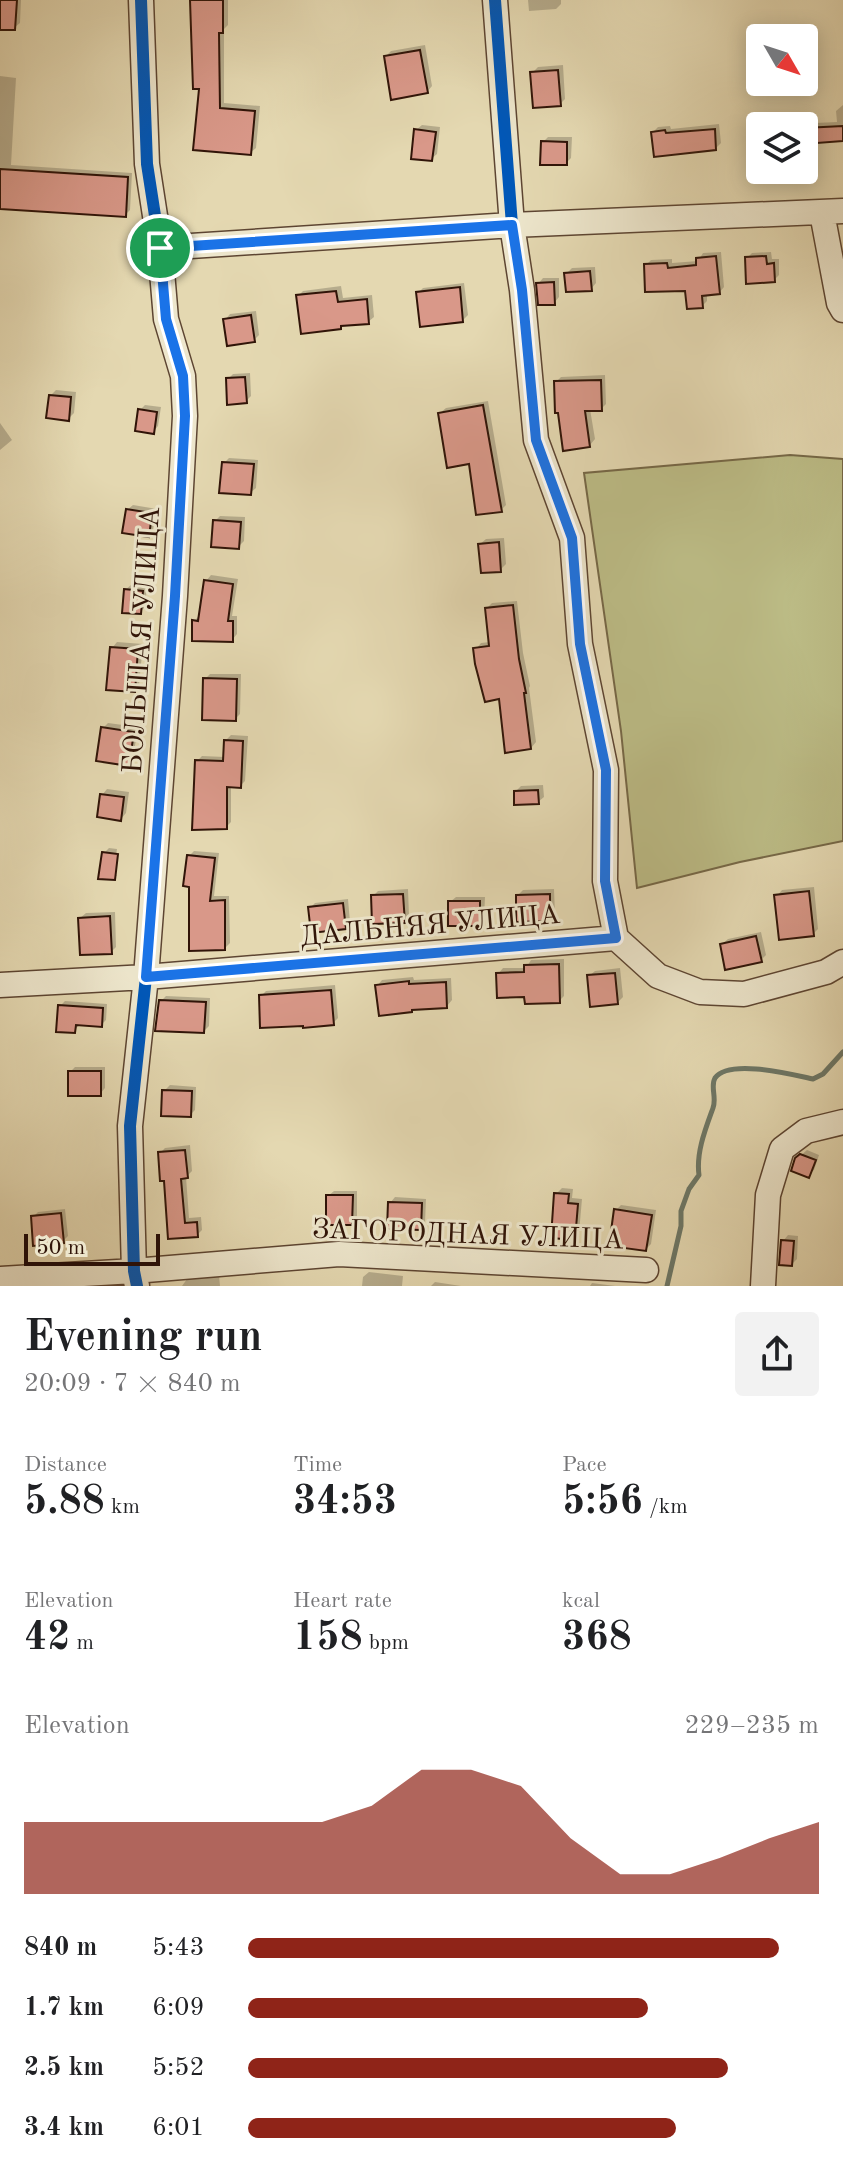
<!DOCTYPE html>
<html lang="en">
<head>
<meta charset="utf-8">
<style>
  :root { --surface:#fff; --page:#f2f2f2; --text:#202124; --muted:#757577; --accent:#8f2418 }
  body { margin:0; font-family:"Old Standard TT",serif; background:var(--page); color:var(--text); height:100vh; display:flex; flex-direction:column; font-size:30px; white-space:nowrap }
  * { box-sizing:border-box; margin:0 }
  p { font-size:26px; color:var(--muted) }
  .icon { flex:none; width:44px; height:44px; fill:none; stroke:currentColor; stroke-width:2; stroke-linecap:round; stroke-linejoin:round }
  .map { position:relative; height:1286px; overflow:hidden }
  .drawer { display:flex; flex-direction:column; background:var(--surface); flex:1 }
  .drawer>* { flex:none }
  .needle { width:52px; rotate:129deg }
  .buttons { position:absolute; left:746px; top:24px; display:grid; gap:16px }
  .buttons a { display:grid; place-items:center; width:72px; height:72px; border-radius:8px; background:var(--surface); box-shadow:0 4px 20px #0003; font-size:40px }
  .scale { position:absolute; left:24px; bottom:20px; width:136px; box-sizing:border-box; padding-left:8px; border:4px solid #301408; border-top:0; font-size:22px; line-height:28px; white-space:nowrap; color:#301408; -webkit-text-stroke:6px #ede6cc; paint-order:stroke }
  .pin { position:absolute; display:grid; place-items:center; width:68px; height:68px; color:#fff; margin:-34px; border:4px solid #fff; border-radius:50%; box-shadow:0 2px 8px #0007 }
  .round { display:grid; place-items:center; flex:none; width:84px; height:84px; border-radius:8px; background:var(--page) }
  .overview { display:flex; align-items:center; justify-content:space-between; height:136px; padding:0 24px }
  h1 { font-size:44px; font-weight:800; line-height:60px }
  .figures { display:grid; grid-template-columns:repeat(3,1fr); gap:12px; height:136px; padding:8px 24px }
  .figures div { display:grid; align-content:center }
  .figures b { font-size:40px; font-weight:800 }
  .figures small { font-size:22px; font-weight:400 }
  .figures p { font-size:22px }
  .chart { height:224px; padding:16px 24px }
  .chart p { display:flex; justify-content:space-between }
  .chart svg { width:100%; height:144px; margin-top:8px; fill:var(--accent); opacity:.7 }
  ul { padding:0 24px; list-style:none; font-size:26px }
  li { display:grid; grid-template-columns:128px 96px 1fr; align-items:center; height:60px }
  li i { height:20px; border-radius:10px; background:var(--accent) }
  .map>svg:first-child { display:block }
  .green { fill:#bcbc86; stroke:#766847; stroke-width:2 }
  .shadow { fill:#0003 }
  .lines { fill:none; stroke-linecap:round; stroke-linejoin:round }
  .stream { stroke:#6e7867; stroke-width:5 }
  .building { fill:#d99889; stroke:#301408; stroke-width:2 }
  .minor-casing { stroke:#5d4532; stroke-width:27 }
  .minor { stroke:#ede6cc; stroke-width:24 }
  .cycleway-casing { stroke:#ede6cc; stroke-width:17 }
  .cycleway { stroke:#0057b8; stroke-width:12 }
  .route-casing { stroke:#fff; stroke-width:16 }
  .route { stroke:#1a73e8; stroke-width:10 }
  .labels { text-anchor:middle; stroke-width:6; stroke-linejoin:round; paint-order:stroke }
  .street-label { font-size:28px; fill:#301408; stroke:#ede6cc }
</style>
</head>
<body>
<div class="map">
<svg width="843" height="1286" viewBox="0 0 843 1286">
  <rect width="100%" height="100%" fill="#e4d8b1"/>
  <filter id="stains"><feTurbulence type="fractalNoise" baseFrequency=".0025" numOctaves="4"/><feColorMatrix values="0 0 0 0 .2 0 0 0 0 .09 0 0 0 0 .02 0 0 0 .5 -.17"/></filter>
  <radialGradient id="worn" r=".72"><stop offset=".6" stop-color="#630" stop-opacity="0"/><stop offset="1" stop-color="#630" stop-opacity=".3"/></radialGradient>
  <path class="green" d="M 790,455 L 843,459 L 843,841 L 740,862 L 637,888 L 621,731 L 584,473 Z"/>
  <path class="shadow" d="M 0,0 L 21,0 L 20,23 L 14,28 L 0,28 Z
    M 193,0 L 228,0 L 228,25 L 224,29 L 224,103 L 260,106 L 256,148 L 250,153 L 201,87 Z
    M 528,0 L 561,0 L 561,4 L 556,9 L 529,11 Z
    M 425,45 L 432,86 L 427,92 L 386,56 L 391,51 Z
    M 563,65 L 565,99 L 560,104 L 532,73 L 538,67 Z
    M 0,76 L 16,78 L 11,165 L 132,173 L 130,210 L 125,215 L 0,207 Z
    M 843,105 L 843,139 L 818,141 L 814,145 L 804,145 L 804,126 L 791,126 L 793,124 L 837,122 L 836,111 Z
    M 719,124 L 721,143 L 716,148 L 653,132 L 658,127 L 670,126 L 671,129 Z
    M 422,125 L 440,127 L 437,154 L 431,159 L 416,130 Z
    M 548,137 L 572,137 L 571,158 L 566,163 L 543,142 Z
    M 721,252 L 724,287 L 719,293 L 707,294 L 707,301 L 702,306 L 687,289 L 646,265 L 651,260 L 672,259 L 672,263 L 698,261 L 703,253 Z
    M 771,252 L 772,259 L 779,259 L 779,275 L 774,280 L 747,258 L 752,253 Z
    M 595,267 L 596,283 L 591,289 L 566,274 L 572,268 Z
    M 543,278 L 559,278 L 559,297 L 554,303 L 538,284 Z
    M 464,283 L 468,315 L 463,320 L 418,293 L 423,288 Z
    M 341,286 L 343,298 L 372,295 L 374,317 L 368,322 L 344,324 L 340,328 L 298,296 L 303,291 Z
    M 256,311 L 259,335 L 254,340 L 225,320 L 230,314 Z
    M 250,373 L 251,396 L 246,401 L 228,379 L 233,374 Z
    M 605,375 L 606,404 L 601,409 L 590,409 L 595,439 L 590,445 L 556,382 L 561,377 Z
    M 56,390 L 76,392 L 74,413 L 68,419 L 50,396 Z
    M 488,401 L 506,505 L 501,510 L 440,413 L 446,408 Z
    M 145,405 L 161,407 L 158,426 L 153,432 L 140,410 Z
    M 0,423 L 12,440 L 0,450 Z
    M 229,458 L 258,460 L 256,488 L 250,493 L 224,463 Z
    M 133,505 L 157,509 L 153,529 L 148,535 L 127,510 Z
    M 220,516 L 245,517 L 244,541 L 238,547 L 215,521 Z
    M 504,538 L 506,564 L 500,570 L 480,544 L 486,539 Z
    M 211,575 L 238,579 L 232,616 L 237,616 L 237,634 L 232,640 L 194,621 L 199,616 L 206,581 Z
    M 131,585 L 147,586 L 145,607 L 140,612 L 125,590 Z
    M 517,601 L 523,653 L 530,686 L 529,688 L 536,742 L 531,748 L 500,697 L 476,649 L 481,643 L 490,642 L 487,608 L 492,603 Z
    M 117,642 L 143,644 L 139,685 L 134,690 L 112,648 Z
    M 210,674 L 241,674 L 240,714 L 235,719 L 205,679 Z
    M 108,723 L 138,727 L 133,758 L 128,764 L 103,728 Z
    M 231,735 L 248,736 L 245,781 L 240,786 L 231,786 L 231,822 L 226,827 L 197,761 L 202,756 L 225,757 L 226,740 Z
    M 543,785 L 544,797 L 538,802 L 516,791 L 521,786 Z
    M 107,789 L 129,792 L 126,813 L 121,819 L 102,795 Z
    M 109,848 L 117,849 L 113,875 L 117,875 L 114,878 L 104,853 Z
    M 194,851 L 219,853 L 214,896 L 229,896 L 230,943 L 225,948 L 189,856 Z
    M 814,887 L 818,929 L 813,934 L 777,896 L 782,890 Z
    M 408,889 L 409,916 L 404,921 L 373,896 L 378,891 Z
    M 554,889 L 555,914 L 549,919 L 518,895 L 523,890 Z
    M 456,897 L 485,897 L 484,919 L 479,924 L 450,902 Z
    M 348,899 L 350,922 L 345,927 L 310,908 L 315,903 Z
    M 115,912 L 116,947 L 111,952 L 80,918 L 86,913 Z
    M 761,932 L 766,955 L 761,960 L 722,944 L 728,939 Z
    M 564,959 L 564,996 L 559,1001 L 526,994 L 498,974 L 503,968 L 526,968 L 531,960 Z
    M 620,968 L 623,997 L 618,1002 L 589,976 L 595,971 Z
    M 413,977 L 414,980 L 451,978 L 452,1000 L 447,1006 L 377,986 L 382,980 Z
    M 335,985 L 338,1018 L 333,1023 L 261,996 L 266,991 Z
    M 166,996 L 210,998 L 209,1026 L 204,1031 L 161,1001 Z
    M 65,1001 L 107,1004 L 106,1020 L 101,1025 L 80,1024 L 74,1031 L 60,1006 Z
    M 75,1067 L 105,1067 L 105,1088 L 100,1094 L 70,1072 Z
    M 170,1085 L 196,1087 L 195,1110 L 190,1115 L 164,1091 Z
    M 190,1145 L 192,1171 L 186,1177 L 189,1218 L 201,1217 L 202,1230 L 197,1235 L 170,1237 L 166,1178 L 160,1153 L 165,1148 Z
    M 807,1150 L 819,1155 L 814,1170 L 808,1175 L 797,1159 Z
    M 562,1188 L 573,1189 L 572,1198 L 582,1199 L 579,1233 L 574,1238 L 556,1194 Z
    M 334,1191 L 357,1191 L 357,1218 L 352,1223 L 328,1196 Z
    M 395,1197 L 426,1199 L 425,1223 L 420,1228 L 390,1203 Z
    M 621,1205 L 656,1210 L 651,1244 L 646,1249 L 616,1210 Z
    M 65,1209 L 68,1236 L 63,1241 L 33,1217 L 38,1212 Z
    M 788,1235 L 798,1236 L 797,1259 L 792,1264 L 783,1241 Z
    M 369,1272 L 403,1276 L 402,1286 L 362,1286 L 363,1277 Z
    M 219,1275 L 220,1286 L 182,1286 L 187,1279 Z
    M 435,1282 L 461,1286 L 431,1286 Z
    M 592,1283 L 615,1286 L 590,1286 Z"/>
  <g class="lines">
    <path class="stream" d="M 667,1286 L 681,1226 L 681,1211 L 689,1189 L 699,1175 C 696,1153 705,1130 713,1108 C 717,1098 710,1086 715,1078 C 729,1058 794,1075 813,1079 L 823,1074 L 843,1052"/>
  </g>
  <path class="building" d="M 0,0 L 17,0 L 15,30 L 0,30 Z
    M 190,0 L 223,0 L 223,33 L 219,33 L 220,108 L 255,111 L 251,155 L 193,150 L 199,89 L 193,89 Z
    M 420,50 L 428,93 L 391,100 L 384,56 Z
    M 558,70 L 561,106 L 533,108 L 530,72 Z
    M 843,126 L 843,141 L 804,144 L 804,128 Z
    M 414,129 L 436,132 L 432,161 L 411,159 Z
    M 715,129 L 716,150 L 654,157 L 651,132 L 665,130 L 666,133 Z
    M 541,141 L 567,142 L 567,165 L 540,165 Z
    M 0,169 L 128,177 L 126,217 L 0,209 Z
    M 716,256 L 720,294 L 702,296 L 703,308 L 687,309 L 685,291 L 645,292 L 644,264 L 667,263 L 668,268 L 696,265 L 696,258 Z
    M 766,256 L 767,264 L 774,263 L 775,282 L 746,284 L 745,257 Z
    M 590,271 L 592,291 L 566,292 L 564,273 Z
    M 554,282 L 555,305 L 538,305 L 536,283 Z
    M 460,287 L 463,322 L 420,327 L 416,292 Z
    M 336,291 L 338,302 L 367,299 L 369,324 L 341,326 L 341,329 L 301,334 L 296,295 Z
    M 251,315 L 255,342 L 227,346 L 223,319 Z
    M 245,377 L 247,403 L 227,405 L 226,378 Z
    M 601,380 L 602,411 L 585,411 L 590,447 L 563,451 L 558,413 L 555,413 L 554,381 Z
    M 49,395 L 71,397 L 69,421 L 46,418 Z
    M 483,405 L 502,512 L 476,515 L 469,464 L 447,468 L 438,413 Z
    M 138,409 L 157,412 L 154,434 L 135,431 Z
    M 222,462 L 254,464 L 251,495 L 219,493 Z
    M 126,509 L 152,513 L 149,537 L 122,533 Z
    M 213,520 L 241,522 L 239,549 L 211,547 Z
    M 499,542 L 501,572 L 481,573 L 478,544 Z
    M 204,580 L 233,584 L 228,621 L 233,621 L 233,642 L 192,641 L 192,620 L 198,621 Z
    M 124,589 L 143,591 L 141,614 L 122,613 Z
    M 513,605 L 519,659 L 526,693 L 524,693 L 531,749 L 505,753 L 499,699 L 485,702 L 475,664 L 473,648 L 489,646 L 485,608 Z
    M 110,647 L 138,649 L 135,692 L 106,690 Z
    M 203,678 L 237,679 L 236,721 L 202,720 Z
    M 101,727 L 134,732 L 129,766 L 96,761 Z
    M 224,740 L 243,741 L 241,788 L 227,787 L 227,829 L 192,830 L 195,760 L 223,761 Z
    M 538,790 L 539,804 L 514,805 L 514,791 Z
    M 100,794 L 124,797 L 121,821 L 97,817 Z
    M 102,852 L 118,854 L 115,880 L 98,879 Z
    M 187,855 L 215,858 L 210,901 L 225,900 L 225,950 L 189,951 L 189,887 L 183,886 Z
    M 809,891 L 814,936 L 779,940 L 774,895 Z
    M 403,894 L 405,923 L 372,924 L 371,895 Z
    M 550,894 L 550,921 L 516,922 L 516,895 Z
    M 448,901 L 480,901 L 480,926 L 448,926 Z
    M 343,903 L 346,929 L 311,933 L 308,907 Z
    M 110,916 L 112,954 L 80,955 L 78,918 Z
    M 756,936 L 762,962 L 725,970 L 720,944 Z
    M 559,964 L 560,1003 L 525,1004 L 524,997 L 497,998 L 496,973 L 524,972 L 524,965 Z
    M 615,973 L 618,1004 L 590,1007 L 587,975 Z
    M 409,981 L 409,984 L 446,982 L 447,1008 L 412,1010 L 412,1012 L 379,1016 L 375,985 Z
    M 331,990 L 334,1025 L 303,1028 L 303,1026 L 260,1028 L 259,995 Z
    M 159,1000 L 206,1002 L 204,1033 L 155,1031 Z
    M 58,1005 L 103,1008 L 102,1027 L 76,1025 L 75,1033 L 56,1032 Z
    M 68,1071 L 101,1071 L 101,1096 L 68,1096 Z
    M 162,1090 L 192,1091 L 191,1117 L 161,1116 Z
    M 185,1150 L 188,1178 L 181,1179 L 185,1223 L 197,1222 L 198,1237 L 168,1239 L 164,1181 L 160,1181 L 158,1152 Z
    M 800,1154 L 816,1160 L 809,1178 L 791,1171 L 795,1158 Z
    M 554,1193 L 569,1194 L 568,1203 L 578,1204 L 575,1240 L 551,1238 Z
    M 326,1195 L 353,1195 L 352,1225 L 326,1225 Z
    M 388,1202 L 422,1203 L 421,1230 L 387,1229 Z
    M 614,1209 L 652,1215 L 646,1251 L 609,1246 Z
    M 61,1213 L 64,1243 L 33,1246 L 31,1216 Z
    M 781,1240 L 794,1241 L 792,1266 L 779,1265 Z"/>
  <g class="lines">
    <g class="minor-casing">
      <path id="minor" d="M 495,0 L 512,225 L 522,290 L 536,440 L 572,538 L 580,644 L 606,770 L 605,881 L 616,938
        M 822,213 L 839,303 L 843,310
        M 160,248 L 512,225 L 843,211
        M 0,985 L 146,977 L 616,938 L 658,976 L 700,992 L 744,994 L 826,972 L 843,962
        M 0,1279 L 134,1271 L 339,1254 L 646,1270
        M 137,1286 L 134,1271 L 130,1126 L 146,977 L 175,596 L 185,416 L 183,376 L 166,319 L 160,248 L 147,164 L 141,0
        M 763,1286 L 768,1195 L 782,1149 L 806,1131 L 843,1122"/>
    </g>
    <use href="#minor" class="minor"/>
    <g class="cycleway-casing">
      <path id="cycleway" d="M 495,0 L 512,225 L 522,290 L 536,440 L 572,538 L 580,644 L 606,770 L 605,881 L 616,938
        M 137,1286 L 134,1271 L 130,1126 L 146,977 L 175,596 L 185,416 L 183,376 L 166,319 L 160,248 L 147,164 L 141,0"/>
    </g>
    <use href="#cycleway" class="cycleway"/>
  </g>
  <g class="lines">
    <g class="route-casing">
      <path id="route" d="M 512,225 L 522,290 L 536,440 L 572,538 L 580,644 L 606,770 L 605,881 L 616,938 L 146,977 L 175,596 L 185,416 L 183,376 L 166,319 L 160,248 Z"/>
    </g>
    <use href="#route" class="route"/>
  </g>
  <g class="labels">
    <g class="street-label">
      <text transform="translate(140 640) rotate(-86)" y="10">БОЛЬШАЯ УЛИЦА</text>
      <text transform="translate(430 924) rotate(-5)" y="10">ДАЛЬНЯЯ УЛИЦА</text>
      <text transform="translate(468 1233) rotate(2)" y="10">ЗАГОРОДНАЯ УЛИЦА</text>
    </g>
  </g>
  <rect width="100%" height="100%" filter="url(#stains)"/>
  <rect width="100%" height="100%" fill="url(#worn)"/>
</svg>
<div class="buttons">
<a><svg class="needle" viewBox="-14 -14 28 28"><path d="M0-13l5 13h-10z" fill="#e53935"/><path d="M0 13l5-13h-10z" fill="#757577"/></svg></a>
<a><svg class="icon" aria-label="layers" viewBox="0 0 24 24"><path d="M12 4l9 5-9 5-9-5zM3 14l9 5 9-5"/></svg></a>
</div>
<div class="scale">50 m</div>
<div class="pin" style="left:160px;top:248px;background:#1e9e55"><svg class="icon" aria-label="arrive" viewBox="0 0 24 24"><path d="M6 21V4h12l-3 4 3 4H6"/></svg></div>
</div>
<section class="drawer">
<div class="overview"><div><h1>Evening run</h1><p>20:09 · 7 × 840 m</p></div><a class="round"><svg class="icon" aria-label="share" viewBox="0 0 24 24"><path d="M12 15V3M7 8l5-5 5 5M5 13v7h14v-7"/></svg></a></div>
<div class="figures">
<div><p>Distance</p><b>5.88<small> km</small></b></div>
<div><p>Time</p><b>34:53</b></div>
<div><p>Pace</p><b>5:56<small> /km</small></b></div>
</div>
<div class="figures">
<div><p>Elevation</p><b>42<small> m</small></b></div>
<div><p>Heart rate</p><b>158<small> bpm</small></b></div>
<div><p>kcal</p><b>368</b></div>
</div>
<div class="chart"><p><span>Elevation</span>229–235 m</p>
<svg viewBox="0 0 160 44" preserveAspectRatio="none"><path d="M0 44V22L10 22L20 22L30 22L40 22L50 22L60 22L70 17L80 6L90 6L100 11L110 27L120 38L130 38L140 33L150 27L160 22V44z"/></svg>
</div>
<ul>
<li><b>840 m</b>5:43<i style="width:93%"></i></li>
<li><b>1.7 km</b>6:09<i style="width:70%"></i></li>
<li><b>2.5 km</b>5:52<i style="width:84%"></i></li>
<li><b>3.4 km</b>6:01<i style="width:75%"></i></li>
</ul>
</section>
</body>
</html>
